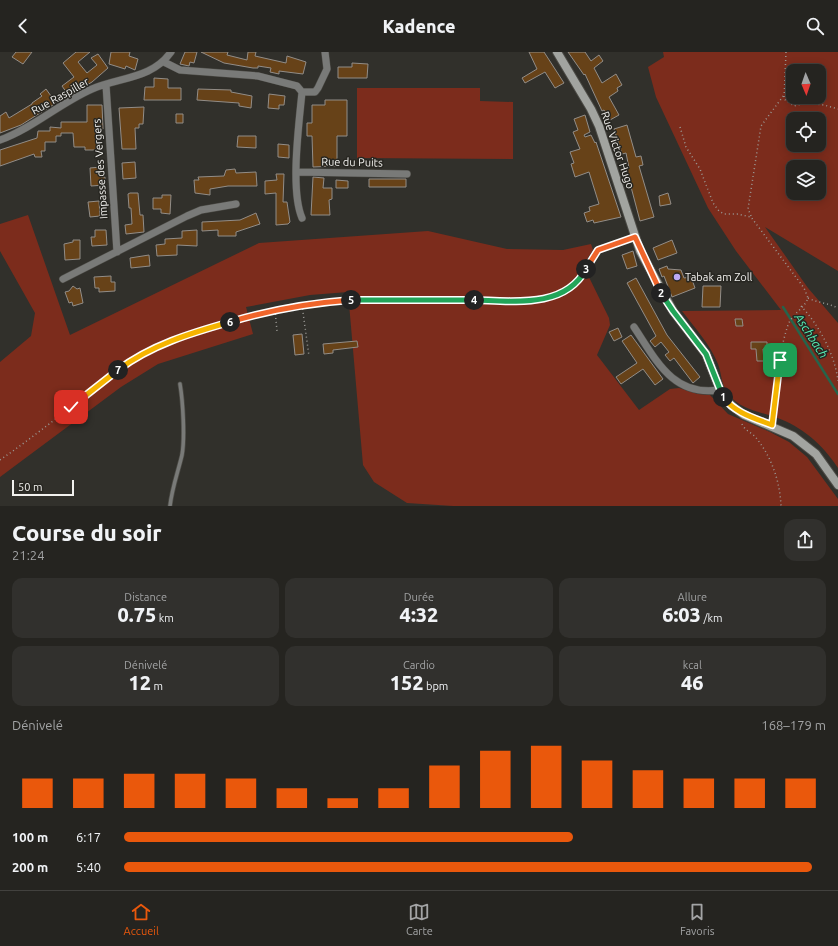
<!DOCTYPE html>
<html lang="fr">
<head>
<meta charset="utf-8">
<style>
  :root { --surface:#252420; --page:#31302d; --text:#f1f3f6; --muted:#a3a4a5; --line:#42413e; --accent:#ea580c }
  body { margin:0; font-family:Ubuntu,sans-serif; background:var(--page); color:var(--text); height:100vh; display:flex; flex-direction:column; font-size:15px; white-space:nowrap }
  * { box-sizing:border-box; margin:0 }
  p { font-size:13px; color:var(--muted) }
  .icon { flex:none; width:22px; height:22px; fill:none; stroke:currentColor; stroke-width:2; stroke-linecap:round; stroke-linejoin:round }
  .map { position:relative; height:454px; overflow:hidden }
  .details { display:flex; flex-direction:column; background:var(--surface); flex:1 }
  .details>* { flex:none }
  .needle { width:26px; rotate:178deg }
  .fabs { position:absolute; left:786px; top:12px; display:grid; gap:8px }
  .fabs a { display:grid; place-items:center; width:40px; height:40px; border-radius:8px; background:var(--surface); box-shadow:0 2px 10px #0003,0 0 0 1px var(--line); font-size:20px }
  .scale { position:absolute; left:12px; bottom:10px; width:62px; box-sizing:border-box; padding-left:4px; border:2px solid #f2f1ee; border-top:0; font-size:11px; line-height:14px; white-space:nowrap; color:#f2f1ee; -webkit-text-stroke:3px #272621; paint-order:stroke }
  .pin { position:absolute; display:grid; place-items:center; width:34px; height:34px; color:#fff; margin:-17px; border-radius:8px; box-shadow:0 2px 6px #0006 }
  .km { position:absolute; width:20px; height:20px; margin:-10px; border-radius:50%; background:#222; color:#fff; font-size:11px; line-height:20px; text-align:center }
  .round { display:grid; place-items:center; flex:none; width:42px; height:42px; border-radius:12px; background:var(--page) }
  .headline { display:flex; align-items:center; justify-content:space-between; height:68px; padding:0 12px }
  h1 { font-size:22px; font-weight:800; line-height:30px }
  .stats { display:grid; grid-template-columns:repeat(3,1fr); gap:6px; height:68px; padding:4px 12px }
  .stats div { display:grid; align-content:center; border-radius:10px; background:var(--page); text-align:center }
  .stats b { font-size:20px; font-weight:800 }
  .stats small { font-size:11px; font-weight:400 }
  .stats p { font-size:11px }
  .chart { height:112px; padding:8px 12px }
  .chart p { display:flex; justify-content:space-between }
  .chart svg { width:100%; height:72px; margin-top:4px; stroke:var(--accent); stroke-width:6 }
  ul { padding:0 12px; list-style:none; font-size:13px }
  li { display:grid; grid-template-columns:64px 48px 1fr; align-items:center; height:30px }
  li i { height:10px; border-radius:5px; background:var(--accent) }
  header { display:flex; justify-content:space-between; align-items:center; height:52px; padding:0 12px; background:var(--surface); font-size:18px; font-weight:800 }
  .dock { display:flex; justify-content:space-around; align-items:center; height:56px; border-top:1px solid var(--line); background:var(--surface); font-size:11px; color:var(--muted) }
  .dock a { display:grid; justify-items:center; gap:2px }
  .dock .current { color:var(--accent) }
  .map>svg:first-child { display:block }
  .green { fill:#7c2c1c; fill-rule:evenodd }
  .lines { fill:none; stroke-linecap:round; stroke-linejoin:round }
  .stream { stroke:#26644b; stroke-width:2.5 }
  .building { fill:#674218; stroke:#928d88 }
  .lane-casing { stroke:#4c4b46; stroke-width:5 }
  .street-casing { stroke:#4c4b46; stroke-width:8 }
  .secondary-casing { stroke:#4c4b46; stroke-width:10 }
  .path { stroke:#9b9a96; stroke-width:1.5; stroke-dasharray:1 3; stroke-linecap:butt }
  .lane { stroke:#797a78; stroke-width:3.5 }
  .street { stroke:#797a78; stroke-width:7 }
  .secondary { stroke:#a2a4a0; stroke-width:8 }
  .split-1-casing { stroke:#fff; stroke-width:8 }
  .split-2-casing { stroke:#fff; stroke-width:8 }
  .split-3-casing { stroke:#fff; stroke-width:8 }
  .split-4-casing { stroke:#fff; stroke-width:8 }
  .split-5-casing { stroke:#fff; stroke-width:8 }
  .split-6-casing { stroke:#fff; stroke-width:8 }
  .split-7-casing { stroke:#fff; stroke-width:8 }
  .split-8-casing { stroke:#fff; stroke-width:8 }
  .split-1 { stroke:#f5b400; stroke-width:5 }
  .split-2 { stroke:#22a559; stroke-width:5 }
  .split-3 { stroke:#f0652b; stroke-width:5 }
  .split-4 { stroke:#22a559; stroke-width:5 }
  .split-5 { stroke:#22a559; stroke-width:5 }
  .split-6 { stroke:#f0652b; stroke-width:5 }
  .split-7 { stroke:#f5b400; stroke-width:5 }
  .split-8 { stroke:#f5b400; stroke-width:5 }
  .poi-dot { fill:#bda9f5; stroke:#272621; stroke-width:1.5 }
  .labels { text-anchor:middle; stroke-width:3; stroke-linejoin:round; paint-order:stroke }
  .street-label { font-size:11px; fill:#f2f1ee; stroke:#272621 }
  .poi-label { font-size:11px; fill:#f2f1ee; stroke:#272621; text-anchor:start }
  .water-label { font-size:12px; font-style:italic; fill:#57f3b7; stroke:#272621 }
</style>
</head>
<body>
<header><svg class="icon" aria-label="back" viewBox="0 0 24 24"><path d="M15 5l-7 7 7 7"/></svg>Kadence<svg class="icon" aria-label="search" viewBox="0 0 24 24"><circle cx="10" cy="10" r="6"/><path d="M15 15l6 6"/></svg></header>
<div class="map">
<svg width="838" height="454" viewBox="0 0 838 454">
  <rect width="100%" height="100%" fill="#31302b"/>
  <path class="green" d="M 663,0 L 838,0 L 838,219 L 765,175 L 808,236 L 838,271 L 838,416 C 822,392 803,375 775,365 C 760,360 740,357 729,343 C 721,335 722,322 718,312 C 710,292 695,276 682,259 L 781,258 L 736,199 L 708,156 L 656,45 L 648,15 L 664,5 ZM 793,19 L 819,19 L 819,45 L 793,45 ZM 793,67 L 819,67 L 819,93 L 793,93 ZM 793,115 L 819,115 L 819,141 L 793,141 Z
    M 357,36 L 480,36 L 480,49 L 513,50 L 513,107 L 357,106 Z
    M 28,163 L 70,283 L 259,191 L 428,179 L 507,197 L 563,198 L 591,192 L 593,198 L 583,213 L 609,266 L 610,273 L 597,303 L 639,358 L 670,337 L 679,336 L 698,342 L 710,343 L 728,362 L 770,380 L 789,390 L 807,405 L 838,447 L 838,454 L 453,454 L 407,451 L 374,430 L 363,413 L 348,240 L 310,243 L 246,255 L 253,282 L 158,312 L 121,335 L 0,425 L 0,310 L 31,284 L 35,261 L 0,199 L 0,172 Z"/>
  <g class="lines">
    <path class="stream" d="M 783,255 L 838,342"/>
  </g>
  <path class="building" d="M 16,0 L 32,0 L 23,12 L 12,5 Z
    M 76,0 L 90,0 L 78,10 L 87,21 L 97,13 L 91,6 L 98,2 L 108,16 L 92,30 L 69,44 L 62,34 L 74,25 L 63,11 Z
    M 111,0 L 130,0 L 129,4 L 138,7 L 135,18 L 126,14 L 125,17 L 109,12 Z
    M 185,0 L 197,0 L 194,11 L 190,10 L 189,14 L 180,12 Z
    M 201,0 L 228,0 L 227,3 L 247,8 L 248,0 L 256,0 L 255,4 L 286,11 L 287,4 L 306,10 L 303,22 L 279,19 L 279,22 L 270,20 L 271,16 L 258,14 L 258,16 L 253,16 L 224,11 Z
    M 529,0 L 544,0 L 564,31 L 555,36 L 545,20 L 525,31 L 522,26 L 537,17 Z
    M 568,0 L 585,0 L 591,9 L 599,3 L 603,9 L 594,16 L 602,31 L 616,22 L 622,33 L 617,36 L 618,39 L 609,45 L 619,63 L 610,68 L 604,58 L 602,59 L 585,22 L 584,23 Z
    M 352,11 L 368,12 L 367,26 L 338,26 L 338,15 L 352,15 Z
    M 154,26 L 168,27 L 168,36 L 181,36 L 181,48 L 144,48 L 145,35 L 154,35 Z
    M 46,37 L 56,51 L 21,73 L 0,81 L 0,64 L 6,60 L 9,66 L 32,52 L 32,51 L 42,44 L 40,42 Z
    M 198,37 L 231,38 L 231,40 L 252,44 L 251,56 L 239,54 L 239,51 L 197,48 Z
    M 269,42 L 285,44 L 284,53 L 279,53 L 279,57 L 268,56 Z
    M 325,48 L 347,48 L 347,84 L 337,84 L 337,114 L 313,115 L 312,84 L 307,84 L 307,71 L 312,71 L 312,53 L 325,53 Z
    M 87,53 L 102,53 L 103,77 L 99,77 L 99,98 L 85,98 L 85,95 L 74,95 L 73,81 L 61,81 L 61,84 L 56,84 L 56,90 L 45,90 L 45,99 L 41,99 L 42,105 L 35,105 L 34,102 L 0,114 L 0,98 L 37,86 L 38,79 L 50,79 L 50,75 L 61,76 L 61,70 L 87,70 Z
    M 144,55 L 143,72 L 139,72 L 139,76 L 135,76 L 136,97 L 122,97 L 119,56 Z
    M 176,62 L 183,62 L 183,71 L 176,71 Z
    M 585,63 L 590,80 L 584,83 L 585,85 L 591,83 L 595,91 L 596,90 L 621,165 L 594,171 L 593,168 L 587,170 L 584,161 L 590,159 L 589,155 L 599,152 L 589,120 L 575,125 L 571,112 L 574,111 L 570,100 L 580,97 L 573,80 L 578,78 L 574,67 Z
    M 627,73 L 636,105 L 641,104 L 643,113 L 639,114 L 654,165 L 640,169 L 626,116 L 629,116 L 626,101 L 622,102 L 614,77 Z
    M 238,84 L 256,84 L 256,96 L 237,95 Z
    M 278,92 L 289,93 L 289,106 L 278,105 Z
    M 135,110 L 136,126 L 123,127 L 122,111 Z
    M 101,115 L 101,125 L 105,125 L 105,133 L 91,134 L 90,116 Z
    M 235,117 L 236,121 L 256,120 L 257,134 L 228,134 L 210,137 L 210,143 L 195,141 L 194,128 L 199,128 L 198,125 L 224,124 L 226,118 Z
    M 276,122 L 284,122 L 283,150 L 287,150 L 288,157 L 290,170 L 288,172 L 276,173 L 276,141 L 265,142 L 265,129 L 277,128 Z
    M 313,125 L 324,126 L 323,136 L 332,136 L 332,147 L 329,148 L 330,163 L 311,163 Z
    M 369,127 L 406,127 L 406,135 L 369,135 Z
    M 336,128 L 348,129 L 348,136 L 336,136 Z
    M 130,141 L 138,141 L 140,163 L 143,163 L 144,180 L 126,182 L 125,173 L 132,172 L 131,156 L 129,156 L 128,142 Z
    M 668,141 L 671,152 L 660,154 L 659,144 Z
    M 162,143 L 171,143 L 170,162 L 161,161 L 161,157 L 153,157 L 153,146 L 162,146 Z
    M 99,149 L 100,164 L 90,165 L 88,150 Z
    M 256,161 L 260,172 L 236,180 L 236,184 L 218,184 L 218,178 L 202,179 L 202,170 L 240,168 Z
    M 95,178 L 106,178 L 107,193 L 92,194 L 91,185 L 95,185 Z
    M 197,178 L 197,194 L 177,193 L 177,203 L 157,204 L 156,193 L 165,192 L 165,187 L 182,186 L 182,179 Z
    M 73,188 L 80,188 L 80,207 L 65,208 L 64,192 L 73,190 Z
    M 672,188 L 677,201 L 658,208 L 653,196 Z
    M 633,199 L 637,214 L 627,217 L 622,203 Z
    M 149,203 L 150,214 L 131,216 L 130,206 Z
    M 667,214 L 668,217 L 681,218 L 684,226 L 691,225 L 695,236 L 672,245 L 664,224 L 662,225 L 659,217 Z
    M 111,224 L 111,230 L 115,230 L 115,239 L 99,240 L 99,236 L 95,236 L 94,225 Z
    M 636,226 L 667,283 L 700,325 L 693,331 L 674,306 L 670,309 L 665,303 L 669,300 L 661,290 L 655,295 L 650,289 L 656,284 L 627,231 Z
    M 73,234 L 77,237 L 80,236 L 83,251 L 73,254 L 72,250 L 69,251 L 65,240 L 69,239 Z
    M 703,234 L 721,234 L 720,255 L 702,255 Z
    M 735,267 L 742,267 L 743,274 L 736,274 Z
    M 618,276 L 622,285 L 614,289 L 609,280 Z
    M 302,282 L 304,302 L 295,303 L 293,283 Z
    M 631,283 L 663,327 L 655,333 L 643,317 L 621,332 L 616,325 L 637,311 L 622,289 Z
    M 357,289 L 358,295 L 333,298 L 333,301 L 324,302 L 323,292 Z
    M 751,290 L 767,290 L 767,297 L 763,297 L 764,309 L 757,309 L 756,297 L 751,297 Z"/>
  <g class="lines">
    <g class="lane-casing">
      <path id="lane" d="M 326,250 C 375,247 424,248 473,248 C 498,249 531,254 555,244 C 576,235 586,216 598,198 L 635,185
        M 170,454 C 172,436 178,420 182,403 C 185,386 183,350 180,332"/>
    </g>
    <g class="street-casing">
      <path id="street" d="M 164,10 L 180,18 L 258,24 L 297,34 L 302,40 L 315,40 L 318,36 L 327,17 L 325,0
        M 106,33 L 117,200
        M 302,40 C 299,72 290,138 302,166
        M 0,88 C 33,76 60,51 92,37 C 120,25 152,27 171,0
        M 296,120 L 407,122
        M 63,227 L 187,164 L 201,158 L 236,152
        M 634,275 C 656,308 673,345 719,338"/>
    </g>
    <g class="secondary-casing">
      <path id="secondary" d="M 557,0 L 591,57 L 599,74 L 640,199 L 673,259 L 706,302 L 722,343 L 732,354 L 744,363 L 793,384 L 816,402 L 838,433"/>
    </g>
    <path class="path" d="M 786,0 L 784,47 L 794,54 L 806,51 L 824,53 L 838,57
      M 680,75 L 686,95 L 700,117 L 713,151 L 719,159 L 724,162 L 737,162 L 751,165 L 804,236 L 808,246 C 804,257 792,262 788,273 C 778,303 776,336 773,367
      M 751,164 L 748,157 L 761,74 L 784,43
      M 808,246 C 818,251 828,251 838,256
      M 302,253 L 309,304
      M 801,254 C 819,273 835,303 838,329
      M 275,258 L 277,279
      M 742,372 C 745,379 753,381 757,387 C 772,406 780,430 781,454
      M 0,408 C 29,388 57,366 85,344 C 107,327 129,308 154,296 C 203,272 267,259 320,250"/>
    <use href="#lane" class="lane"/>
    <use href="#street" class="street"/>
    <use href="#secondary" class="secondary"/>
  </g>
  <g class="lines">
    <g class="split-1-casing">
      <path id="split-1" d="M 723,345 C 735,361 754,366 772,373 L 780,308"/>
    </g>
    <g class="split-2-casing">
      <path id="split-2" d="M 661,241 L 673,259 L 706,302 L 723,345"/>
    </g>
    <g class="split-3-casing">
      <path id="split-3" d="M 586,217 L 598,198 L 635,185 L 661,241"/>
    </g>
    <g class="split-4-casing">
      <path id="split-4" d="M 474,248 C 512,249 565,257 586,217"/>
    </g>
    <g class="split-5-casing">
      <path id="split-5" d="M 351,248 L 474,248"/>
    </g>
    <g class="split-6-casing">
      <path id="split-6" d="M 230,270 C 270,258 310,251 351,248"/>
    </g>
    <g class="split-7-casing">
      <path id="split-7" d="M 118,318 C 151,293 191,281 230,270"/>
    </g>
    <g class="split-8-casing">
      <path id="split-8" d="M 71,355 L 118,318"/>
    </g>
    <use href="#split-1" class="split-1"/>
    <use href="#split-2" class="split-2"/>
    <use href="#split-3" class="split-3"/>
    <use href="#split-4" class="split-4"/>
    <use href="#split-5" class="split-5"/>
    <use href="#split-6" class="split-6"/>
    <use href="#split-7" class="split-7"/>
    <use href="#split-8" class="split-8"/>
  </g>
  <circle class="poi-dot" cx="677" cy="225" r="4"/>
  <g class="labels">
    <g class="street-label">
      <text transform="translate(60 44) rotate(-29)" y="4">Rue Raspiller</text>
      <text transform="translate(618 98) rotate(71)" y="4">Rue Victor Hugo</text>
      <text transform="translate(352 110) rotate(1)" y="4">Rue du Puits</text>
      <text transform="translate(100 117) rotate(-94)" y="4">Impasse des Vergers</text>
    </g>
    <g class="poi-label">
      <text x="685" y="229">Tabak am Zoll</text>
    </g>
    <g class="water-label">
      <text transform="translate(811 284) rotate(57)" y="4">Aschbach</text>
    </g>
  </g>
</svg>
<div class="fabs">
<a><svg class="needle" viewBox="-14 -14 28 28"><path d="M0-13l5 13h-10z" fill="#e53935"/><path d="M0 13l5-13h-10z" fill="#a3a4a5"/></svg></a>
<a><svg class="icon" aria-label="locate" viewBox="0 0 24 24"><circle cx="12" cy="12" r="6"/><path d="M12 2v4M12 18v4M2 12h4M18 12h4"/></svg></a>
<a><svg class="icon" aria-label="layers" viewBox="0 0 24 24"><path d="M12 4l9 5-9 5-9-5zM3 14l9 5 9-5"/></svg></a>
</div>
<div class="scale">50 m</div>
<div class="pin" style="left:780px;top:308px;background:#1e9e55"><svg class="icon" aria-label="arrive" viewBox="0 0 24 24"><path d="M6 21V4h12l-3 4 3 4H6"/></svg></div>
<div class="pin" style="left:71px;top:355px;background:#d93025"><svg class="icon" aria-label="check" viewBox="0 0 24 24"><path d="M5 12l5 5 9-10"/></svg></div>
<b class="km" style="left:723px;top:345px">1</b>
<b class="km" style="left:661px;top:241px">2</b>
<b class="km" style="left:586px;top:217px">3</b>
<b class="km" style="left:474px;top:248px">4</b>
<b class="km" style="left:351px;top:248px">5</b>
<b class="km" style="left:230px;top:270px">6</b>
<b class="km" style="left:118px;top:318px">7</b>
</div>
<section class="details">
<div class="headline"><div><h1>Course du soir</h1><p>21:24</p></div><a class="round"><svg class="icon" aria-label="share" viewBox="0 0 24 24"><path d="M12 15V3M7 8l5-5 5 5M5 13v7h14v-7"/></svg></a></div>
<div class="stats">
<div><p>Distance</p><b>0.75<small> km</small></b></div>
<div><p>Durée</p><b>4:32</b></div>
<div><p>Allure</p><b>6:03<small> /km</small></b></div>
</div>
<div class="stats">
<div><p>Dénivelé</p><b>12<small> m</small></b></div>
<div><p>Cardio</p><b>152<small> bpm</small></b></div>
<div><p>kcal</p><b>46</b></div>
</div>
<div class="chart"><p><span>Dénivelé</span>168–179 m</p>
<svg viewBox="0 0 160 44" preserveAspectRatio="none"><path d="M5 44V26M15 44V26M25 44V23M35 44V23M45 44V26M55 44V32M65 44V38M75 44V32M85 44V18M95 44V9M105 44V6M115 44V15M125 44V21M135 44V26M145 44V26M155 44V26"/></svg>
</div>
<ul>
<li><b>100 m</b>6:17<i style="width:64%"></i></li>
<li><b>200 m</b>5:40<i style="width:98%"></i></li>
</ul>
</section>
<nav class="dock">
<a class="current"><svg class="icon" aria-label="home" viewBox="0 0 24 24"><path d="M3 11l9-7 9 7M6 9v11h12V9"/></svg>Accueil</a>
<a><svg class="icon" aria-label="map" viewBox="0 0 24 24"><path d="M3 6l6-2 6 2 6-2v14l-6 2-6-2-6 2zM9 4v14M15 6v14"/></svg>Carte</a>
<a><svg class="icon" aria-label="saved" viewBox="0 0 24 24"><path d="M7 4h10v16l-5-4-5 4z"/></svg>Favoris</a>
</nav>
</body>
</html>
